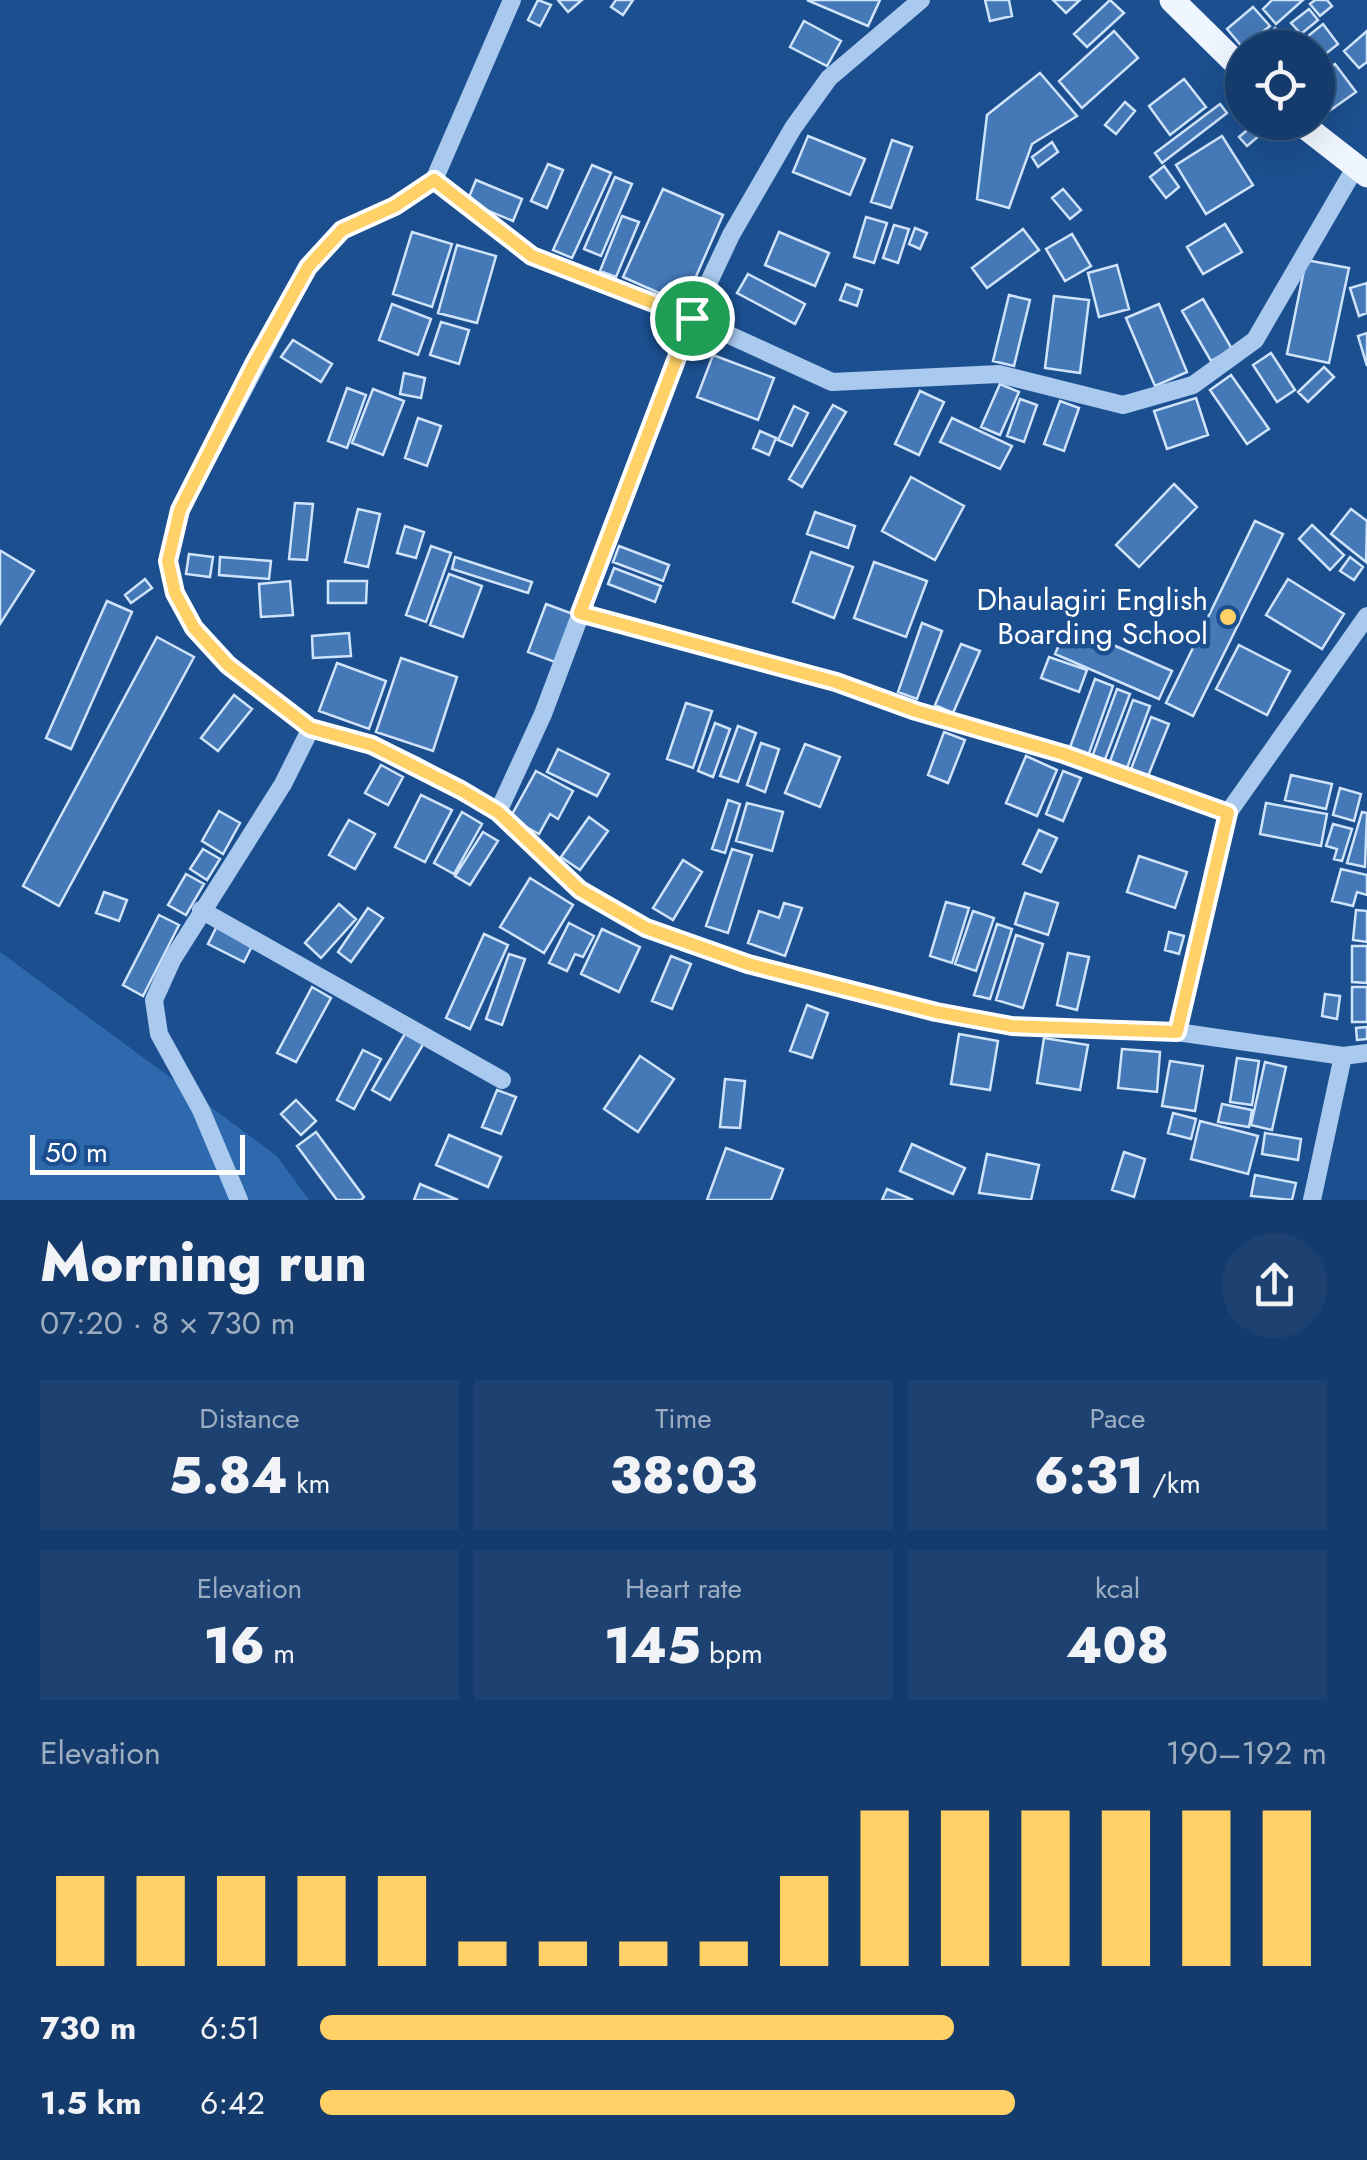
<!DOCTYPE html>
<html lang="en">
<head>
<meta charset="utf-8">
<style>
  :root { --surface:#143b6b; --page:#1d4271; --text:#f1f3f6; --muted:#9dadc1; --line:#33557e; --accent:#ffd166 }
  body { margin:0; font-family:Jost,sans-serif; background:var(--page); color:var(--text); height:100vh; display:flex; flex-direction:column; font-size:38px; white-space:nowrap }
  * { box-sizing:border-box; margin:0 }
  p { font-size:32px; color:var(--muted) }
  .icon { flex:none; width:55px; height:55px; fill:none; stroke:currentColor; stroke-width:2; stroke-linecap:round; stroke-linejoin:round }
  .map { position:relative; height:1200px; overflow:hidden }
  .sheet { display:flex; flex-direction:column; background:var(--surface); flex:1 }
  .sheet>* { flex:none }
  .fabs { position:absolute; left:1225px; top:30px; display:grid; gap:20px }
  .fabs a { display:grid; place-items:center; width:110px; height:110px; border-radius:50%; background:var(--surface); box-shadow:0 10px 40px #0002,0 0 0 2px var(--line); font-size:50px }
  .scale { position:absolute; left:30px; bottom:25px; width:215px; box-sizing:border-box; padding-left:10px; border:5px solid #fff; border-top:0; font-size:28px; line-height:35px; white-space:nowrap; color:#fff; -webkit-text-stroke:8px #1b4f8f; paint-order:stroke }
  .pin { position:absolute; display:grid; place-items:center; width:85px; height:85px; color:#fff; margin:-42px; border:5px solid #fff; border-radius:50%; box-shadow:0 2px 10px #0007 }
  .round { display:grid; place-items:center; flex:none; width:105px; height:105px; border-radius:52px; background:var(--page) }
  .summary { display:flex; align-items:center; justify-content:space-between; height:170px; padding:0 40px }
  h1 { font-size:55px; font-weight:800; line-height:75px }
  .stats { display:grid; grid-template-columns:repeat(3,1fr); gap:15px; height:170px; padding:10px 40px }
  .stats div { display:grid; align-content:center; border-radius:0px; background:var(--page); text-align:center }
  .stats b { font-size:50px; font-weight:800 }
  .stats small { font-size:28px; font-weight:400 }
  .stats p { font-size:28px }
  .chart { height:280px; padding:20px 40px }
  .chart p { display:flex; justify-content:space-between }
  .chart svg { width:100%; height:180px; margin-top:10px; stroke:var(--accent); stroke-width:6 }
  ul { padding:0 40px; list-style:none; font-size:32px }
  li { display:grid; grid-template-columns:160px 120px 1fr; align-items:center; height:75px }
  li i { height:25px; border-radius:12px; background:var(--accent) }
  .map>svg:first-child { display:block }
  .green { fill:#2e69ad }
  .building { fill:#4478b7; stroke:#cfe3fa; stroke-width:2.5 }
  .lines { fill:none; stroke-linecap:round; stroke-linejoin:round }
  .minor { stroke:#a9c9ee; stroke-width:18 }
  .major { stroke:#f0f6ff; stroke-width:25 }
  .route-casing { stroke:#fff; stroke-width:20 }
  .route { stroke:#ffd166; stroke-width:12 }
  .poi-dot { fill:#ffd166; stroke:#1b4f8f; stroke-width:4 }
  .labels { text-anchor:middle; stroke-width:9; stroke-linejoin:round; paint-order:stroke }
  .poi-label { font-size:30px; fill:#fff; stroke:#1b4f8f; text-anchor:end }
</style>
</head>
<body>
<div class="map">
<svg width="1367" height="1200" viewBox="0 0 1367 1200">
  <rect width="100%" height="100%" fill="#1b4f8f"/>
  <path class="green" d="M 0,952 L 277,1156 L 309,1200 L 0,1200 Z"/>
  <path class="building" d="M 538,0 L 551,5 L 540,26 L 528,20 Z
    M 558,0 L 582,0 L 568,12 Z
    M 616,0 L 633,0 L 623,15 L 611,7 Z
    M 807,0 L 880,0 L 868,26 Z
    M 985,0 L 1009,0 L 1012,16 L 990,21 Z
    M 1053,0 L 1080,0 L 1066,13 Z
    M 1110,0 L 1124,13 L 1087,47 L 1074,34 Z
    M 1272,0 L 1303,0 L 1276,24 L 1263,9 Z
    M 1315,0 L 1327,0 L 1332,6 L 1320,16 L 1310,4 Z
    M 1253,7 L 1270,26 L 1243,48 L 1227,29 Z
    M 1309,9 L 1318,20 L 1301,34 L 1291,23 Z
    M 804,21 L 841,41 L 827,66 L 790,47 Z
    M 1323,24 L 1338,44 L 1318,60 L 1318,48 L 1293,48 Z
    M 1275,28 L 1289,44 L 1285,48 L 1252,48 Z
    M 1114,31 L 1138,58 L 1082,108 L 1059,81 Z
    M 1367,31 L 1367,62 L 1359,68 L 1344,51 Z
    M 1335,64 L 1356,92 L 1325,114 L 1318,103 L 1318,77 Z
    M 1040,73 L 1077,116 L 1032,144 L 1009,208 L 977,199 L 987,115 Z
    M 1184,79 L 1206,107 L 1170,135 L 1149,106 Z
    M 1125,102 L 1135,111 L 1116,134 L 1105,125 Z
    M 1220,104 L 1227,113 L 1162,163 L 1155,153 Z
    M 1257,122 L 1266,130 L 1247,146 L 1239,137 Z
    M 808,136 L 865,159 L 850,195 L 793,172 Z
    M 1222,136 L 1253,185 L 1206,214 L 1176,165 Z
    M 892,140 L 912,147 L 891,208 L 871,202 Z
    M 1052,142 L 1058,152 L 1038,167 L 1032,157 Z
    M 548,164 L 563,170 L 547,208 L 531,201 Z
    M 592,165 L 611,173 L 572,258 L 553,250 Z
    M 1164,166 L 1179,187 L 1166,198 L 1150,177 Z
    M 615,177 L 632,184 L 601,256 L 584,249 Z
    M 476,180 L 522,199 L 513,221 L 467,202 Z
    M 663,189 L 723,215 L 684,304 L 623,277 Z
    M 1063,189 L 1081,210 L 1070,219 L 1052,198 Z
    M 622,216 L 639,222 L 616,277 L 600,271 Z
    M 866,217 L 887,223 L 874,263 L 854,257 Z
    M 1225,224 L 1242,252 L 1203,274 L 1187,247 Z
    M 894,225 L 909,229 L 898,263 L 883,258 Z
    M 915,228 L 927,233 L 920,249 L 909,244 Z
    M 1023,229 L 1039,250 L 987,288 L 972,268 Z
    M 412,232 L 452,244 L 432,307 L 393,294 Z
    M 779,232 L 829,253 L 815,286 L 765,265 Z
    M 1072,234 L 1091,266 L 1065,281 L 1046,249 Z
    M 457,245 L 496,256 L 477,323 L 438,313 Z
    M 1306,260 L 1349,268 L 1329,363 L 1287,354 Z
    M 1117,265 L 1129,309 L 1099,317 L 1088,273 Z
    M 748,274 L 805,304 L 795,324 L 737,293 Z
    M 1367,283 L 1367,313 L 1359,316 L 1350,288 Z
    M 846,284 L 862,290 L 857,306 L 840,300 Z
    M 1009,295 L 1030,300 L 1014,366 L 993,361 Z
    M 1054,296 L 1089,300 L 1080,373 L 1045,368 Z
    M 1203,299 L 1232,349 L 1211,361 L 1182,311 Z
    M 392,304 L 431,319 L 418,355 L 379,340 Z
    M 1159,304 L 1187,372 L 1155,386 L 1126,318 Z
    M 441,322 L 469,330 L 459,364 L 430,355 Z
    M 1367,333 L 1367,366 L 1358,336 Z
    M 293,340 L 332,364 L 321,382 L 281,357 Z
    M 1271,353 L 1295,390 L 1277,402 L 1253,365 Z
    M 713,355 L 774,378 L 758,420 L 697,397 Z
    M 1324,367 L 1334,377 L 1308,402 L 1298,392 Z
    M 404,373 L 425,378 L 421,398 L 400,394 Z
    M 1231,375 L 1269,429 L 1247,444 L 1210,390 Z
    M 1000,384 L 1019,392 L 1000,435 L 981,427 Z
    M 347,388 L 366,395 L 347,448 L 328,441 Z
    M 373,389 L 404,401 L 383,455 L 352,443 Z
    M 920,391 L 944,402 L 919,455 L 895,444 Z
    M 1196,398 L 1208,435 L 1167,449 L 1154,411 Z
    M 1020,399 L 1037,405 L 1024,442 L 1007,436 Z
    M 1060,401 L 1079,408 L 1064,451 L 1044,444 Z
    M 833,405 L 846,412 L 802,487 L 789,479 Z
    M 794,406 L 808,413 L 792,446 L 778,440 Z
    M 418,418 L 441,426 L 427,466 L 405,458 Z
    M 952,418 L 1012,446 L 1000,469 L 940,442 Z
    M 760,431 L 776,438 L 769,455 L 753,448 Z
    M 911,477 L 964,506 L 935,560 L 882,531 Z
    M 1174,484 L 1197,507 L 1139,567 L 1116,545 Z
    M 295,503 L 313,504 L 307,560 L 289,559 Z
    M 358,509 L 380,514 L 368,567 L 345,562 Z
    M 1351,509 L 1367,521 L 1366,562 L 1331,534 Z
    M 815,512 L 855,526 L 848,548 L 807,534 Z
    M 1255,521 L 1283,534 L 1193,716 L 1166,703 Z
    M 1312,525 L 1344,555 L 1330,570 L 1299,539 Z
    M 405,526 L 424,532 L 416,558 L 397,553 Z
    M 431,546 L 451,553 L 426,622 L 406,615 Z
    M 619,546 L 669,565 L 663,581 L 613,562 Z
    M 1,551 L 34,571 L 0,624 L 0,553 Z
    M 811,552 L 853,567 L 834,618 L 793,602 Z
    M 189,554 L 213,557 L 210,577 L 186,574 Z
    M 220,557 L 271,561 L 269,579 L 219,575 Z
    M 455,557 L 532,582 L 528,593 L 452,569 Z
    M 1350,557 L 1363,567 L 1354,580 L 1340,571 Z
    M 874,562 L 927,581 L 906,637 L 854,618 Z
    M 614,568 L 661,586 L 655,602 L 608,584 Z
    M 449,574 L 482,586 L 463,637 L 430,625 Z
    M 145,579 L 152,588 L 131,603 L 125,595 Z
    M 1288,579 L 1344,614 L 1322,649 L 1266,615 Z
    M 290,581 L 293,615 L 261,617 L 259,584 Z
    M 328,581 L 367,581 L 366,603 L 328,603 Z
    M 107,601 L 132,612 L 71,749 L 46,738 Z
    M 546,604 L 573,614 L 555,662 L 528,652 Z
    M 922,623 L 942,631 L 917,699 L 898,692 Z
    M 1068,625 L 1172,671 L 1159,699 L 1055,654 Z
    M 349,633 L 351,656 L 313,658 L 312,636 Z
    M 157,637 L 194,657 L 59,906 L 23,886 Z
    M 961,644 L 980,651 L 953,713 L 935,705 Z
    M 1239,645 L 1290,671 L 1267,715 L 1216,689 Z
    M 1049,657 L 1087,670 L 1079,692 L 1041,678 Z
    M 401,658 L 457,677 L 433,751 L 376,732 Z
    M 337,663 L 386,681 L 369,729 L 319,711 Z
    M 1095,679 L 1113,686 L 1088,756 L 1069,750 Z
    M 1117,689 L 1130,694 L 1104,762 L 1092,757 Z
    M 234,695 L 252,709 L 218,751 L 201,738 Z
    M 1133,700 L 1150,706 L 1127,768 L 1110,761 Z
    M 686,703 L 712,711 L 693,768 L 667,759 Z
    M 1151,717 L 1169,724 L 1148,776 L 1131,769 Z
    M 715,723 L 730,729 L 713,777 L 698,771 Z
    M 738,726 L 756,733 L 738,782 L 720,776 Z
    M 944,732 L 965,740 L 948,783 L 928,775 Z
    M 761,743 L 779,749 L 765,792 L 747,785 Z
    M 805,744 L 840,757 L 820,807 L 785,793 Z
    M 558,749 L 609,774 L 597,796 L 547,772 Z
    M 1026,756 L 1057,770 L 1037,816 L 1006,803 Z
    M 381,765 L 403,777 L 388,805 L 365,793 Z
    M 536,771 L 573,791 L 558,819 L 550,814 L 539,834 L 510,818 Z
    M 1063,771 L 1081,778 L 1063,821 L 1046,814 Z
    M 1291,775 L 1332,784 L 1326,809 L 1285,800 Z
    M 1340,788 L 1361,794 L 1354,821 L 1333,815 Z
    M 421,795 L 452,810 L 425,862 L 395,847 Z
    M 728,800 L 740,804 L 725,853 L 712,849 Z
    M 747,803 L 783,812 L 772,851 L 736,841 Z
    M 1266,803 L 1327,814 L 1321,846 L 1260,834 Z
    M 219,811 L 240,823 L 223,854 L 202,841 Z
    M 462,812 L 482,824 L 454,874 L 434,863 Z
    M 1362,812 L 1367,813 L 1365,867 L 1347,863 Z
    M 589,817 L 608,831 L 580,870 L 561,857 Z
    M 349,820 L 375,834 L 355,869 L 329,855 Z
    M 1333,824 L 1352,829 L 1342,861 L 1334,859 L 1337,849 L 1326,846 Z
    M 1039,830 L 1057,838 L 1041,872 L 1023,864 Z
    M 483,832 L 498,841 L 470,885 L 455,876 Z
    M 203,849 L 220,859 L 207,880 L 190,869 Z
    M 732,849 L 752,855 L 728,933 L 706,926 Z
    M 1139,856 L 1187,872 L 1175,908 L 1127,892 Z
    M 683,860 L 702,872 L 673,920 L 653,908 Z
    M 1341,869 L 1367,875 L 1367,895 L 1357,892 L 1353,906 L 1332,901 Z
    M 186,874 L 204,884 L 186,915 L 168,905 Z
    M 530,878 L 573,905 L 544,953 L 500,927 Z
    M 104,892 L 127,900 L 119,921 L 96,913 Z
    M 1025,893 L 1058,903 L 1048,935 L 1015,924 Z
    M 946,902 L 969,908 L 952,963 L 930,956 Z
    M 784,903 L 802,908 L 785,956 L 748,943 L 759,911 L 779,918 Z
    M 339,904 L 356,919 L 321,958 L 305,943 Z
    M 368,908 L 383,918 L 351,962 L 338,952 Z
    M 1356,910 L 1367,911 L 1367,942 L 1353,940 Z
    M 973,911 L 994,918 L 976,971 L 955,964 Z
    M 159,915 L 179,925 L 143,996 L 123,985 Z
    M 569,923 L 594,936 L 583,957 L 575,954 L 567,971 L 549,963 Z
    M 997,924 L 1012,929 L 990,999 L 974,995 Z
    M 217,926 L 253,944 L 244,962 L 208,944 Z
    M 602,929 L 640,947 L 619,992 L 581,974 Z
    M 1169,932 L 1184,936 L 1179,954 L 1165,950 Z
    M 484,934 L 508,945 L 470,1029 L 446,1018 Z
    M 1016,935 L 1043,944 L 1023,1008 L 996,1000 Z
    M 1352,946 L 1367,946 L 1367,983 L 1352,982 Z
    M 1068,953 L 1089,957 L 1077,1010 L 1057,1005 Z
    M 509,954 L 525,959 L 502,1025 L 486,1019 Z
    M 671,956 L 691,964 L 672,1009 L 652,1001 Z
    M 312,987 L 331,998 L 296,1062 L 277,1053 Z
    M 1352,987 L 1367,987 L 1367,1022 L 1352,1022 Z
    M 1325,994 L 1340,996 L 1337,1019 L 1322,1016 Z
    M 807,1005 L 828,1013 L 812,1058 L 790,1051 Z
    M 1367,1027 L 1367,1039 L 1357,1040 L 1356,1028 Z
    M 406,1032 L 424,1043 L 390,1100 L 372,1090 Z
    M 959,1034 L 998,1041 L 990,1090 L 951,1084 Z
    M 1044,1038 L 1088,1045 L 1080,1090 L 1037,1083 Z
    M 1122,1049 L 1160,1052 L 1157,1092 L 1118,1088 Z
    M 363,1050 L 381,1059 L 354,1109 L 337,1100 Z
    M 640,1056 L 674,1079 L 638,1132 L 604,1109 Z
    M 1237,1058 L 1259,1061 L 1252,1105 L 1230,1102 Z
    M 1170,1061 L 1203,1066 L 1195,1111 L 1162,1106 Z
    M 1265,1062 L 1286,1067 L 1272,1130 L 1251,1125 Z
    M 725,1079 L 745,1081 L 740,1128 L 720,1127 Z
    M 497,1090 L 516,1097 L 501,1134 L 482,1127 Z
    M 296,1100 L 316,1121 L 301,1135 L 281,1114 Z
    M 1222,1104 L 1252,1110 L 1249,1127 L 1218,1122 Z
    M 1173,1113 L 1196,1119 L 1191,1139 L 1168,1133 Z
    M 1200,1121 L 1258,1136 L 1248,1174 L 1191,1159 Z
    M 316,1132 L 364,1197 L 361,1200 L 337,1200 L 297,1146 Z
    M 1265,1133 L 1301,1139 L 1298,1160 L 1262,1154 Z
    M 449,1135 L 501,1157 L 488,1187 L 436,1165 Z
    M 912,1144 L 965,1168 L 953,1194 L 900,1171 Z
    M 726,1148 L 783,1169 L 771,1200 L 707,1200 Z
    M 1124,1152 L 1145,1159 L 1134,1197 L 1112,1190 Z
    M 987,1154 L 1039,1165 L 1031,1200 L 979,1193 Z
    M 1255,1175 L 1296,1183 L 1292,1200 L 1251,1196 Z
    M 420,1184 L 458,1200 L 414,1200 Z
    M 887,1189 L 913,1200 L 882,1200 Z"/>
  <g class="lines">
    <path class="minor" d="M 434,180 L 532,256 L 692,318 L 832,382 L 999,374 L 1123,405 L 1193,385 L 1255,340 L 1355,168
      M 580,613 L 836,682 L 916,711 L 1064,754 L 1228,813
      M 311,728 L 372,745 L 417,766 L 498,812 L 580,890 L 646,928 L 748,964 L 935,1012 L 1012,1026 L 1177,1032 L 1343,1056 L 1367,1053
      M 498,812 L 543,714 L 692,318 L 731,235 L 793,128 L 829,78 L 921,0
      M 201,910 L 502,1080
      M 1177,1032 L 1228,813 L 1367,616
      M 239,1200 L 201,1110 L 159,1034 L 154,1000 L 172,960 L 283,784 L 311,728 L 228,665 L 194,628 L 175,593 L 168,561 L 180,510 L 308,267 L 342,229 L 395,206 L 434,180 L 512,0
      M 1312,1200 L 1343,1056"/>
    <path class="major" d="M 1172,0 L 1242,69
      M 1299,122 L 1367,175"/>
  </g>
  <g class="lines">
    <g class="route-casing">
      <path id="route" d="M 434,180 L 532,256 L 692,318 L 580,613 L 836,682 L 916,711 L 1064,754 L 1228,813 L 1177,1032 L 1012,1026 L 936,1012 L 748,964 L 646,928 L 580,890 L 498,812 L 461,790 L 372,745 L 310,728 L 228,665 L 194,628 L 175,593 L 168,561 L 180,510 L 254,364 L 308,267 L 342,230 L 395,206 Z"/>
    </g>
    <use href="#route" class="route"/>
  </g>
  <circle class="poi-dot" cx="1228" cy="617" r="10"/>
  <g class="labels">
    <g class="poi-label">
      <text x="1208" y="610">Dhaulagiri English<tspan x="1208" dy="34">Boarding School</tspan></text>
    </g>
  </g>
</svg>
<div class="fabs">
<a><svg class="icon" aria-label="locate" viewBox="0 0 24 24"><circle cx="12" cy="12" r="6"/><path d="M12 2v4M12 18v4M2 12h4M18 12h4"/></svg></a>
</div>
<div class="scale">50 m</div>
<div class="pin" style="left:692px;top:318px;background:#1e9e55"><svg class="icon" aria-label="arrive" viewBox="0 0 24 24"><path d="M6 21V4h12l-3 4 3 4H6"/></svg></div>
</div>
<section class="sheet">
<div class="summary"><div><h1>Morning run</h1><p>07:20 · 8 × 730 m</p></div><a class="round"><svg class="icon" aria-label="share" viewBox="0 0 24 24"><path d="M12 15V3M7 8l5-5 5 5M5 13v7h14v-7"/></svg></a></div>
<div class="stats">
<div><p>Distance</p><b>5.84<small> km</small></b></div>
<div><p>Time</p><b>38:03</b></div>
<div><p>Pace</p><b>6:31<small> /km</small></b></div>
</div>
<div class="stats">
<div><p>Elevation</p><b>16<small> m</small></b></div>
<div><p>Heart rate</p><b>145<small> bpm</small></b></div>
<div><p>kcal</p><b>408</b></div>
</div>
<div class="chart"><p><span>Elevation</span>190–192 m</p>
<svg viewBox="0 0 160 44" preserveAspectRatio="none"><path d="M5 44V22M15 44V22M25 44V22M35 44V22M45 44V22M55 44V38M65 44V38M75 44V38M85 44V38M95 44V22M105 44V6M115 44V6M125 44V6M135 44V6M145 44V6M155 44V6"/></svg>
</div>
<ul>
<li><b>730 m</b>6:51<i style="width:63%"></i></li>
<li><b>1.5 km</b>6:42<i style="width:69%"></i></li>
</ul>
</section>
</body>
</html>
